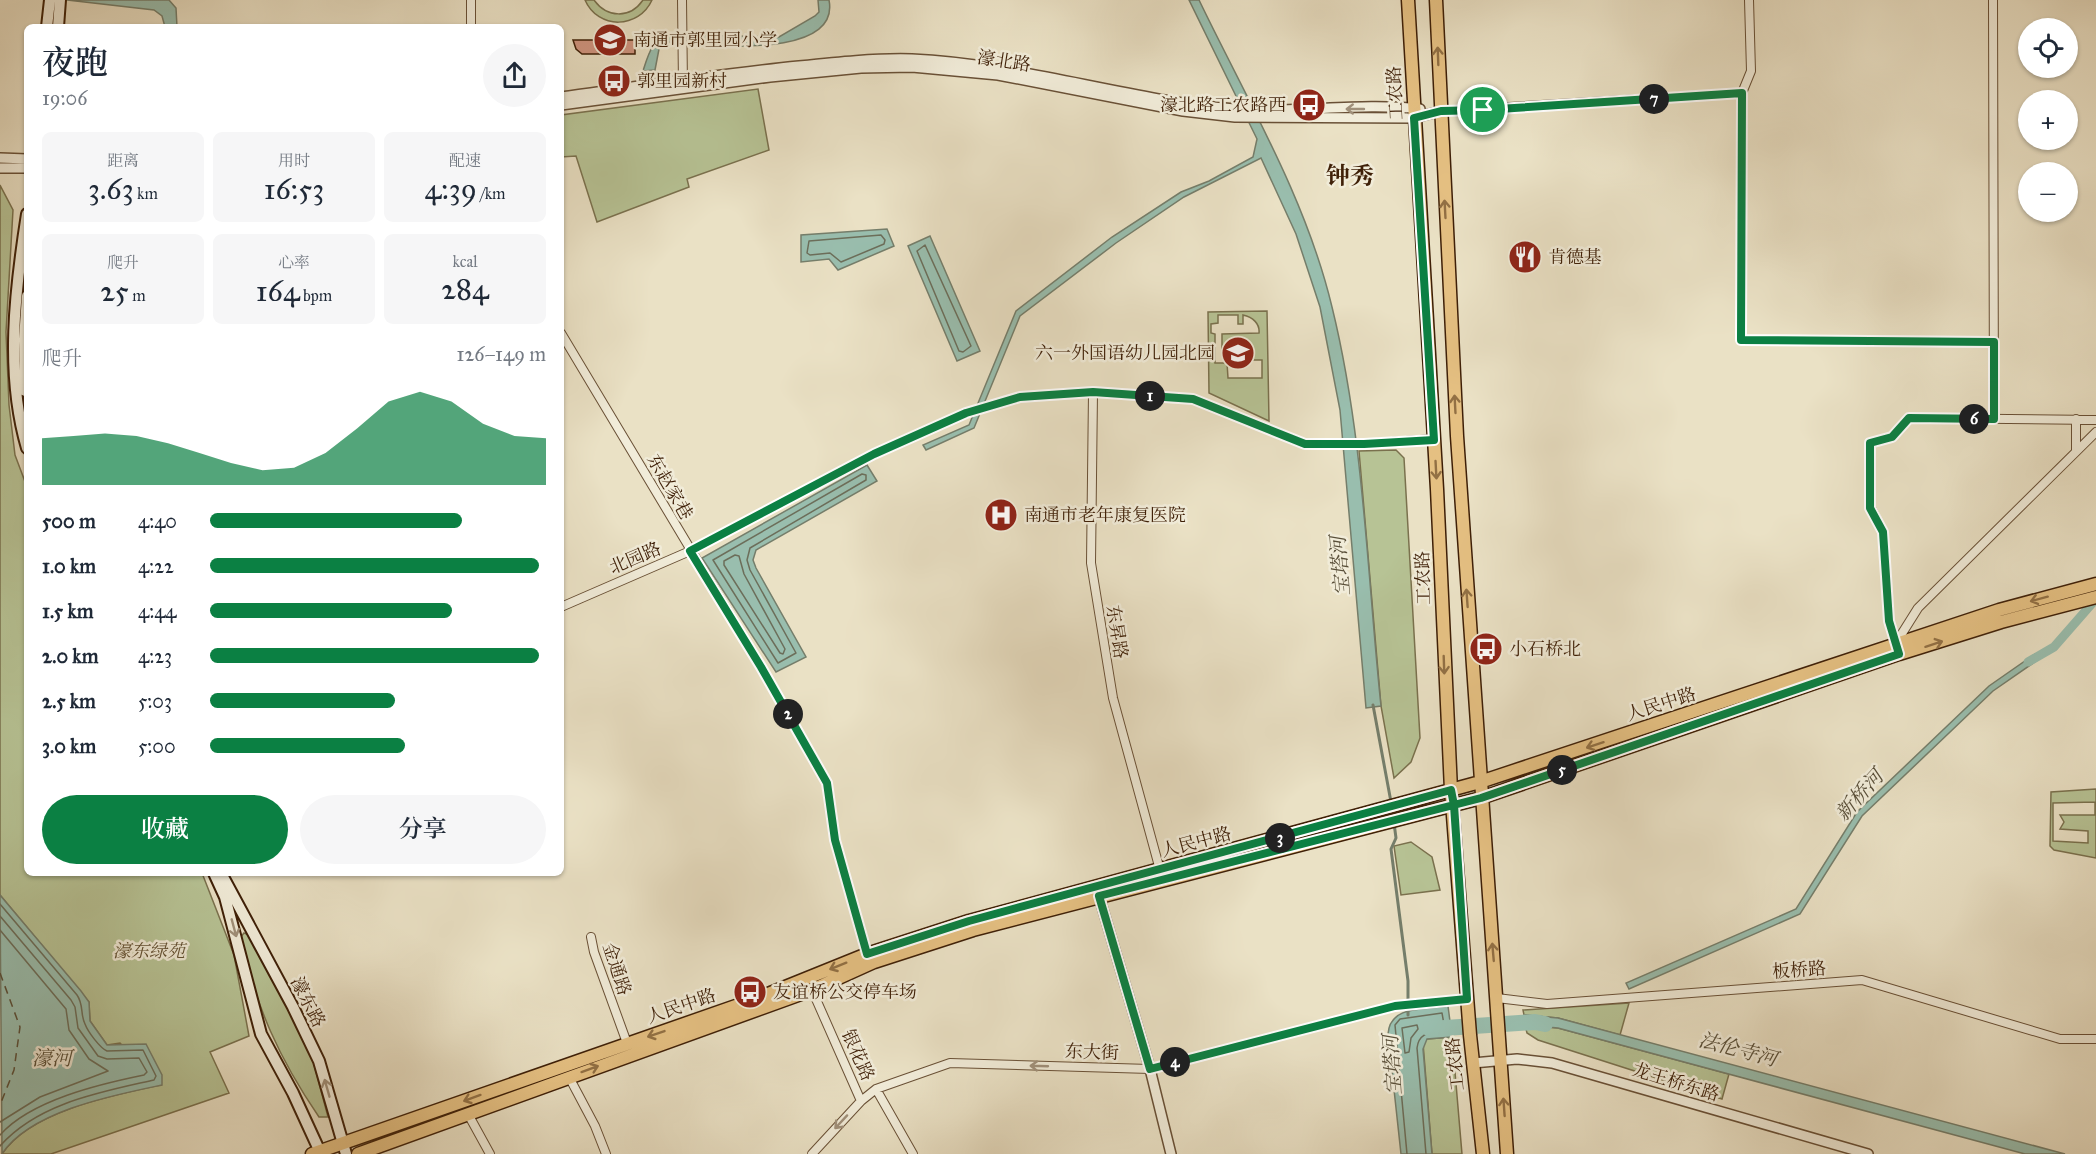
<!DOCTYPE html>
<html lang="zh">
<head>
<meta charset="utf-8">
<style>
  :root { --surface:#fff; --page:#f6f6f7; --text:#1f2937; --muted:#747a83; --accent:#0b8043 }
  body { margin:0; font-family:"IM FELL Great Primer","Noto Serif SC",serif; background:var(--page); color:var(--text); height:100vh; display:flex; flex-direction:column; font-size:22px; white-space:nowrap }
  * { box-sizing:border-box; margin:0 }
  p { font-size:20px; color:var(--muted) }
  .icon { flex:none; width:33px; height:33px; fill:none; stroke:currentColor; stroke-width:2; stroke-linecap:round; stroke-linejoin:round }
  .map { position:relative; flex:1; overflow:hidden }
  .drawer { position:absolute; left:24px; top:24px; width:540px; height:852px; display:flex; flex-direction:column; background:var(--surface); border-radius:9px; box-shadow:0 2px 4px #0004 }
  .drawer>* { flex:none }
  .fabs { position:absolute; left:2018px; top:18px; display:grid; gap:12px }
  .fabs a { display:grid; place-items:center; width:60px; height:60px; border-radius:50%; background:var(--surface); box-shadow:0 2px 4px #0004; font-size:30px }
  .pin { position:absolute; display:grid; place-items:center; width:51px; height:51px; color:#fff; margin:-26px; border:3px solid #fff; border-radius:50%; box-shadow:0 2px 6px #0007 }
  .km { position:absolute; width:30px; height:30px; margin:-15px; border-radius:50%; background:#222; color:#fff; font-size:16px; line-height:30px; text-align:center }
  .round { display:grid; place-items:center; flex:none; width:63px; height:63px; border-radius:32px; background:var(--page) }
  .summary { display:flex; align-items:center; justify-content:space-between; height:102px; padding:0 18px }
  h1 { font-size:33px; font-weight:600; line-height:45px }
  .metrics { display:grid; grid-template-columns:repeat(3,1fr); gap:9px; height:102px; padding:6px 18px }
  .metrics div { display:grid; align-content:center; border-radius:9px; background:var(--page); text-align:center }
  .metrics b { font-size:30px; font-weight:600 }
  .metrics small { font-size:16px; font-weight:400 }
  .metrics p { font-size:16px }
  .chart { height:168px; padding:12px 18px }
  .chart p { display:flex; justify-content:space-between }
  .chart svg { width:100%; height:108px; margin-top:6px; fill:var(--accent); opacity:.7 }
  .button { display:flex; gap:12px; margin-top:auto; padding:12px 18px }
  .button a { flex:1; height:69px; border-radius:36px; background:var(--accent); color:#fff; font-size:24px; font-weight:600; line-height:69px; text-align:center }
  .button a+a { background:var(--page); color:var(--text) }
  ul { padding:0 18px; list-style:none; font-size:20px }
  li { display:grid; grid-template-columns:96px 72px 1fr; align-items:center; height:45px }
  li i { height:15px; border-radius:8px; background:var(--accent) }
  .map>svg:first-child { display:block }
  .green { fill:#b7c395; stroke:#7a714e; stroke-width:1.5; fill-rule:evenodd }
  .water { fill:#99beae; stroke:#757e6b; stroke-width:1.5 }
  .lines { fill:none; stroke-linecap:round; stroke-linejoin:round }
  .shore { stroke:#6c6e5a; stroke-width:1.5 }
  .stream { stroke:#757e6b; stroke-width:3 }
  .canal { stroke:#99beae; stroke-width:9 }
  .river { stroke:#99beae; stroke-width:16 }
  .ferry { stroke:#594f39; stroke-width:1.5; stroke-dasharray:8 6; stroke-linecap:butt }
  .building { fill:#d09580; stroke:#3e1f07; stroke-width:1.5 }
  .minor-casing { stroke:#695036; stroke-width:10 }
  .tertiary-casing { stroke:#695036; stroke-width:12 }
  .secondary-casing { stroke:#3e1f07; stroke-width:14 }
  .primary-casing { stroke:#3e1f07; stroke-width:15 }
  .minor { stroke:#f1ecd9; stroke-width:8 }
  .tertiary { stroke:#f1ecd9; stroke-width:9 }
  .secondary { stroke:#f1ecd9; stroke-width:10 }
  .primary { stroke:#e5c082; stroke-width:12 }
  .oneway { stroke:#927044 }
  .oneway2 { stroke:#a0907a }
  .route-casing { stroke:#fff; stroke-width:12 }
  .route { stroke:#0b8043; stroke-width:8 }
  .labels { text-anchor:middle; stroke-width:5; stroke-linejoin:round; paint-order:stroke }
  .poi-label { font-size:18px; fill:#3e1f07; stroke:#f1ecd9; text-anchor:start }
  .street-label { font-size:18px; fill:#3e1f07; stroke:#f1ecd9 }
  .park-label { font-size:18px; font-style:italic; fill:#625032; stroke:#f1ecd9 }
  .water-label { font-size:20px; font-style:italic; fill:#594f39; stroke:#f1ecd9 }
  .district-label { font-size:24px; font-weight:bold; fill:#3e1f07; stroke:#f1ecd9 }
</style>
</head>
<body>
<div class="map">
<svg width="2096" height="1154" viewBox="0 0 2096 1154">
  <rect width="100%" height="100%" fill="#eae1c5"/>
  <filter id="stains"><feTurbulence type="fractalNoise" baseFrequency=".00333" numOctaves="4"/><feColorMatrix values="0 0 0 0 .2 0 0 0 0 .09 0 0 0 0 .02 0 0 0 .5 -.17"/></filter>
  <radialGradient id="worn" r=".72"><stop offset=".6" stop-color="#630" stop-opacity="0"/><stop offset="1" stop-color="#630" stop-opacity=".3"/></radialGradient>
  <path class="green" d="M 585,0 L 594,0 C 607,18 630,19 643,0 L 652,0 C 639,29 598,30 585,0 Z
    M 758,89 L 769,150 L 687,179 L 689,187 L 597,222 L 576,156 L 561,157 L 561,115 Z
    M 0,185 L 13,210 L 6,332 L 9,405 L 15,455 L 27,487 L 27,873 L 202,873 L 234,955 L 249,1036 L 210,1052 L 229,1093 L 51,1154 L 2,1154 C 30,1111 114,1095 161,1085 L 120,1043 L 107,1045 L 90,1021 L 89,1002 L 0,895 Z
    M 1267,311 L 1269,421 L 1209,393 L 1208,312 ZM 1218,315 L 1238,315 L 1238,324 L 1243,324 L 1243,315 C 1253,317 1260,324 1259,333 L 1222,334 L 1222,354 L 1227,354 L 1227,360 L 1262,360 L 1262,378 L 1228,378 L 1227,363 L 1215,363 L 1215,334 L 1211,333 L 1211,324 L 1218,323 Z
    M 1396,450 L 1404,458 L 1420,738 L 1411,762 L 1394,778 L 1381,706 L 1359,451 Z
    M 2096,789 L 2096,858 L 2054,850 L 2050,846 L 2051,792 ZM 2095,802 L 2095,815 L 2060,815 L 2064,822 L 2060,829 L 2088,831 L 2088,843 L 2053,841 L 2053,803 Z
    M 1411,842 L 1432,857 L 1440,890 L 1401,895 L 1394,846 Z
    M 244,933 L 249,935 L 278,987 L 312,1057 L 328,1117 L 319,1117 C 278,1057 257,1008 240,938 Z
    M 1629,1003 L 1620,1035 L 1558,1018 L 1524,1015 L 1523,1010 Z
    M 1525,1025 L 1558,1028 L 1729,1074 L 1722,1099 L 1538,1040 L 1527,1033 Z
    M 1452,1037 L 1462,1154 L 1432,1154 L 1423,1043 L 1427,1039 Z"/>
  <path class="water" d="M 67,0 L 169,0 L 176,8 L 177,27 L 165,27 L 162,16 L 154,10 Z
    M 818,0 L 829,0 C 840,56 723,46 691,45 L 690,35 L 779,37 L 815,16 L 819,12 Z
    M 1189,0 L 1199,0 C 1247,100 1306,198 1332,307 C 1364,437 1367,573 1381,706 L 1366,708 L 1340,410 L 1320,307 L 1296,234 L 1261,158 L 1184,197 L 1116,243 L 1020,316 L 974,428 L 926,450 L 923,445 L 969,425 L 1016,311 L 1112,237 L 1181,192 L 1209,181 L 1253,157 L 1257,139 Z
    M 673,33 L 673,42 L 665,42 L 659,49 L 655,70 L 643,71 C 648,55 653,35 673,33 Z
    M 887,229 L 894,246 L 838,270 L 829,259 L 801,262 L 801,235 Z
    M 930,236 L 980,351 L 957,361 L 908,246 Z
    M 867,465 L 877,481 L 756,550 L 753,560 L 756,568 L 806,657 L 776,672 L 702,558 Z
    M 2035,654 L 2039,659 L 1993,691 L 1862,816 L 1800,914 L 1629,989 L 1626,983 L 1796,909 L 1857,812 L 1989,686 Z
    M 0,895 L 81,991 L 89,1002 L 90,1021 L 107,1045 L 146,1044 L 162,1075 L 162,1085 C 114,1095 30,1111 2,1154 Z
    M 1448,1006 L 1452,1037 L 1427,1039 L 1423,1049 L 1432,1154 L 1401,1154 L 1388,1034 C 1390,1005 1424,1010 1448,1006 Z
    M 1524,1015 L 1558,1018 L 2065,1154 L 2025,1154 L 1558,1028 L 1525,1025 Z"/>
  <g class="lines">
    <path class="shore" d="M 881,235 L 885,240 L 884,244 L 841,262 L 830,253 L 810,255 L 807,253 L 809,241 Z
      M 925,245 L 971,346 L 963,352 L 959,351 L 917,251 Z
      M 862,474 L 866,475 L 866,480 L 750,548 L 747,560 L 750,570 L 796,653 L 778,663 L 713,560 Z
      M 735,555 L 739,556 L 744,574 L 785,649 L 783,654 L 780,653 L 724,565 L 724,561 Z
      M 0,904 L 77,995 C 84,1005 80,1014 85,1024 C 88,1032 100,1048 107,1051 L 143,1050 L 156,1076 L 154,1080 C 101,1092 38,1103 0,1146
      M 0,916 L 71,1000 L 75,1007 L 78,1028 L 98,1056 L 107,1059 L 139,1058 L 147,1072 L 144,1075 C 100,1084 31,1100 0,1135
      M 0,930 L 66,1009 L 69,1030 L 89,1059 L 108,1071 L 40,1097 L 0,1122
      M 1417,1025 L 1418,1029 L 1411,1038 L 1409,1052 L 1405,1053 L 1402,1028 Z
      M 1407,1154 L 1395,1025 L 1400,1019 L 1442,1013 L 1445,1030 C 1433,1033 1419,1031 1417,1048 L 1426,1154"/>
    <path class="stream" d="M 1373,705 L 1391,802
      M 1394,823 L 1396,838 L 1391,849 L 1408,981 L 1408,1015"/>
    <path class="canal" d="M 2028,662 L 2054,647 L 2096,599"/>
    <path class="river" d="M 1430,1029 L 1535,1022 L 1545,1024"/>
    <path class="ferry" d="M 0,973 L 20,1027 L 14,1070 L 0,1105"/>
  </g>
  <path class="building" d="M 573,40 L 635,40 L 635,54 L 582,54 L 576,49 Z"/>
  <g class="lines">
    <g class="minor-casing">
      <path id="minor" d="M 471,0 L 471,27
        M 682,0 L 683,85
        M 1749,0 L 1751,71 L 1742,93 L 1741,340 L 1994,342
        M 1993,0 L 1994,419
        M 1441,111 L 1742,93
        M 561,333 L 761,667 L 827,783 L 835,841 L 867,954
        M 1093,392 L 1091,563 L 1113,698 L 1160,870
        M 2076,451 L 2076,419
        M 561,607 L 690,551 L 874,454 L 966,413 L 1019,397 L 1093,392 L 1193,399 L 1305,444 L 1363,444 L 1434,439
        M 1896,643 L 1918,608 L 2096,432
        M 1897,647 L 1889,621 L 1883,532 L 1871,508 L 1870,443 L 1892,437 L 1909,418 L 2096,420
        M 591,937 L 594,952 L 627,1043
        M 812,990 L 861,1101
        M 1497,998 L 1547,1004 L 1862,980 L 2060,1039 L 2096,1039
        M 569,1077 L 595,1126 L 606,1154
        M 876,1089 L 913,1154
        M 468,1114 L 490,1154
        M 812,1154 L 861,1101 L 876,1089 L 950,1063 L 1150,1069 L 1395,1006 L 1467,999"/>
    </g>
    <g class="tertiary-casing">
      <path id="tertiary" d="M 561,97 C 640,86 720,74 799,66 C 837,62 875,58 912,59 C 1022,64 1126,100 1235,109 C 1296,114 1359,102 1420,109
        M 561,105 L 770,77 L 861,68 L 912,67 L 998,75 L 1183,111 L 1235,117 L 1414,118 L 1441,111
        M 0,158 L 27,159
        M 0,168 L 27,168
        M 1099,896 L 1150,1069 L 1171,1154
        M 1473,1063 L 1517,1059 L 1552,1063 L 1868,1154"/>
    </g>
    <g class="secondary-casing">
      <path id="secondary" d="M 47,27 L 50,0
        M 58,27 L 60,0
        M 27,214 C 15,290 5,374 27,448
        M 25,391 L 24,340 L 27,296
        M 214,873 L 225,897 L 261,1034 L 293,1093 L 321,1154
        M 221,873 L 293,1007 L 319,1061 L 346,1154"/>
    </g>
    <g class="primary-casing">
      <path id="primary" d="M 1408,0 L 1437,489 L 1451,790 L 1470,1035 L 1483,1154
        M 1436,0 L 1457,436 L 1507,1154
        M 312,1154 L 753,1000 L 867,954 L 969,921 L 1480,782 L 1999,610 L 2096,584
        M 358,1154 L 812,990 L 874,962 L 973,930 L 1481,798 L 1899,654 L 2001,622 L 2096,597"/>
    </g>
    <use href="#minor" class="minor"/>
    <use href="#tertiary" class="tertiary"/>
    <use href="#secondary" class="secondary"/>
    <use href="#primary" class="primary"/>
  </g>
  <defs><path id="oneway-shaft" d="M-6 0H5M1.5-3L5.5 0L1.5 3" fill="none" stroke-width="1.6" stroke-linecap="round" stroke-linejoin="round" transform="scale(1.5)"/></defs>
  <g class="oneway">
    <use href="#oneway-shaft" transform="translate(1438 56) rotate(-92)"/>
    <use href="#oneway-shaft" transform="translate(1445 209) rotate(-93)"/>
    <use href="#oneway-shaft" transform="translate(1455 404) rotate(-93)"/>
    <use href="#oneway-shaft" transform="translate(1436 470) rotate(87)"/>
    <use href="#oneway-shaft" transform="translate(1467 598) rotate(-94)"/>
    <use href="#oneway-shaft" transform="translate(2039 599) rotate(165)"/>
    <use href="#oneway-shaft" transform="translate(1934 644) rotate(-18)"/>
    <use href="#oneway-shaft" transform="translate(1444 665) rotate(88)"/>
    <use href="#oneway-shaft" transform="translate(1595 745) rotate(162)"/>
    <use href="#oneway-shaft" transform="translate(1493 952) rotate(-95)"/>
    <use href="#oneway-shaft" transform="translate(838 966) rotate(158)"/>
    <use href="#oneway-shaft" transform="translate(656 1034) rotate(161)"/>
    <use href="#oneway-shaft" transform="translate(590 1069) rotate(-20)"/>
    <use href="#oneway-shaft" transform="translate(472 1098) rotate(160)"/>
    <use href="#oneway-shaft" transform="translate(1504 1107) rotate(-94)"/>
  </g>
  <g class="oneway2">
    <use href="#oneway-shaft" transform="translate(1355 109) rotate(180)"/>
    <use href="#oneway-shaft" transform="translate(234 928) rotate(75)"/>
    <use href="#oneway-shaft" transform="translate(1039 1066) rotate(-178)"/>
    <use href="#oneway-shaft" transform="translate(327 1088) rotate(-106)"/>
    <use href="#oneway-shaft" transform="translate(841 1122) rotate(133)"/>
  </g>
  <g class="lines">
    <g class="route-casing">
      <path id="route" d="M 1483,110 L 1441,111 L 1414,118 L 1434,440 L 1364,444 L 1305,444 L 1193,399 L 1093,392 L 1020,397 L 966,413 L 874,454 L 690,551 L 761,667 L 827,783 L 835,840 L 867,954 L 969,921 L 1451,790 L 1454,805 L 1467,999 L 1395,1006 L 1150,1069 L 1099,896 C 1226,864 1353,831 1481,798 L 1899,654 L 1889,621 L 1883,532 L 1870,508 L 1870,443 L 1892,437 L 1909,418 L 1994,419 L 1994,342 L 1741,340 L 1742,93 L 1483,110"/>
    </g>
    <use href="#route" class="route"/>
  </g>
  <defs>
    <g id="school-disc" transform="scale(1.725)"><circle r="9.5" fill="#8f2418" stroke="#f1ecd9"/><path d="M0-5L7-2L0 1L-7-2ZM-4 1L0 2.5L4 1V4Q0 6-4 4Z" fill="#fff"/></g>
    <g id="bus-disc" transform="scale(1.725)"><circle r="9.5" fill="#8f2418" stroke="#f1ecd9"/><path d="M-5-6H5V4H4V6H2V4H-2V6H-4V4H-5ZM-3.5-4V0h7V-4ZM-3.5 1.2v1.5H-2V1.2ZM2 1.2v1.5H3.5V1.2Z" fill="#fff"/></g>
    <g id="restaurant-disc" transform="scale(1.725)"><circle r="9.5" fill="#8f2418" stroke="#f1ecd9"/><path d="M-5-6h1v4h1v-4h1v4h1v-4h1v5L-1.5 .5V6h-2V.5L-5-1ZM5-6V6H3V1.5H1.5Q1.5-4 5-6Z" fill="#fff"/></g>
    <g id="hospital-disc" transform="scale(1.725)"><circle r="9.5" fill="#8f2418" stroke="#f1ecd9"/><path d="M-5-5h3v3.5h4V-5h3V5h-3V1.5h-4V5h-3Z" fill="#fff"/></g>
  </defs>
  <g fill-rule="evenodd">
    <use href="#school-disc" x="610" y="40"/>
    <use href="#bus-disc" x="614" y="81"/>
    <use href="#bus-disc" x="1309" y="105"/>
    <use href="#restaurant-disc" x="1525" y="257"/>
    <use href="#school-disc" x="1238" y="353"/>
    <use href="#hospital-disc" x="1001" y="515"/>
    <use href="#bus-disc" x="1486" y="649"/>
    <use href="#bus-disc" x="750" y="992"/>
  </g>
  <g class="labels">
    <g class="poi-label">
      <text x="633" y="46">南通市郭里园小学</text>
      <text x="637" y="87">郭里园新村</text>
      <text x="1286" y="111" text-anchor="end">濠北路工农路西</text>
      <text x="1548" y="263">肯德基</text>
      <text x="1215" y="359" text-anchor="end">六一外国语幼儿园北园</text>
      <text x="1024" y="521">南通市老年康复医院</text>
      <text x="1509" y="655">小石桥北</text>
      <text x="773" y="998">友谊桥公交停车场</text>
    </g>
    <g class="street-label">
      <text transform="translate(1004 61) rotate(9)" y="6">濠北路</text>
      <text transform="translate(1395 93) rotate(-93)" y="6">工农路</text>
      <text transform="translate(670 487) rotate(60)" y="6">东赵家巷</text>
      <text transform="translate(635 558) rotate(-23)" y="6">北园路</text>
      <text transform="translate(1423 578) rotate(-92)" y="6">工农路</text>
      <text transform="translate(1117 632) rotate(81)" y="6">东昇路</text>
      <text transform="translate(1661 704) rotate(-18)" y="6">人民中路</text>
      <text transform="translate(1196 842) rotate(-15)" y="6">人民中路</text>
      <text transform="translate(617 969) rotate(72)" y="6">金通路</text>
      <text transform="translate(1799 970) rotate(-4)" y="6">板桥路</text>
      <text transform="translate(308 1002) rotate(63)" y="6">濠东路</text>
      <text transform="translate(681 1006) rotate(-19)" y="6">人民中路</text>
      <text transform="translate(1092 1052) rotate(2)" y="6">东大街</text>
      <text transform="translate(858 1055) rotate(66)" y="6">银花路</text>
      <text transform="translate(1455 1064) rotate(-96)" y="6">工农路</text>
      <text transform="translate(1676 1082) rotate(17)" y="6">龙王桥东路</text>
    </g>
    <g class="park-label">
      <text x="149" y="957">濠东绿苑</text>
    </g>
    <g class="water-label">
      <text transform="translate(1340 566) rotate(-95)" y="7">宝塔河</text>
      <text transform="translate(1859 795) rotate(-48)" y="7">新桥河</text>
      <text transform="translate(1738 1049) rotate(15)" y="7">法伦寺河</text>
      <text x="52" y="1065">濠河</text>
      <text transform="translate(1392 1065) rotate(-94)" y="7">宝塔河</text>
    </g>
    <g class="district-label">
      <text x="1350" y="184">钟秀</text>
    </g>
  </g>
  <rect width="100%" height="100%" filter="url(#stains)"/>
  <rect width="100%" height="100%" fill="url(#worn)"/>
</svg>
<div class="fabs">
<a><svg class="icon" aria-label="locate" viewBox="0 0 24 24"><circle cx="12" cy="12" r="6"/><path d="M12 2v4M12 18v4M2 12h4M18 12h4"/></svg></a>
<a>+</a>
<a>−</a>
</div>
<div class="pin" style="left:1483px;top:110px;background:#1e9e55"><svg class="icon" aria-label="arrive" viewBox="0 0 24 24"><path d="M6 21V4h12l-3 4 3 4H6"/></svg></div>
<b class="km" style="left:1150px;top:396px">1</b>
<b class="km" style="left:788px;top:714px">2</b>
<b class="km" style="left:1280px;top:838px">3</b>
<b class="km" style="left:1175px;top:1062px">4</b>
<b class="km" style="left:1562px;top:770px">5</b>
<b class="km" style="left:1974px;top:419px">6</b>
<b class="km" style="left:1654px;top:99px">7</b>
<section class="drawer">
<div class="summary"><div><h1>夜跑</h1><p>19:06</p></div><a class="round"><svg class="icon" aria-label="share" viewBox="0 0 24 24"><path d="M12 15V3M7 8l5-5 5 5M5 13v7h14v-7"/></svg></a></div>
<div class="metrics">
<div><p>距离</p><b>3.63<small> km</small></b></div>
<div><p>用时</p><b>16:53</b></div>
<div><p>配速</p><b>4:39<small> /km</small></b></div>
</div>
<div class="metrics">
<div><p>爬升</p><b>25<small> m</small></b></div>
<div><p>心率</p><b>164<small> bpm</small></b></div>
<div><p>kcal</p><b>284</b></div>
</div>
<div class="chart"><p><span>爬升</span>126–149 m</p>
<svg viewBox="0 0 160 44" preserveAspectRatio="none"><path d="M0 44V25L10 24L20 23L30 24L40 27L50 31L60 35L70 38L80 37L90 31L100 21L110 10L120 6L130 10L140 19L150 24L160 25V44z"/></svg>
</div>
<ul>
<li><b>500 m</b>4:40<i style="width:75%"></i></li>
<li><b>1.0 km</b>4:22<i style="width:98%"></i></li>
<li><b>1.5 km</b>4:44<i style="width:72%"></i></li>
<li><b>2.0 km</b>4:23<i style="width:98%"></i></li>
<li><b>2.5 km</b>5:03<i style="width:55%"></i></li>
<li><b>3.0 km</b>5:00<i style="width:58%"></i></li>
</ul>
<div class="button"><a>收藏</a><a>分享</a></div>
</section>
</div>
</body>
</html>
